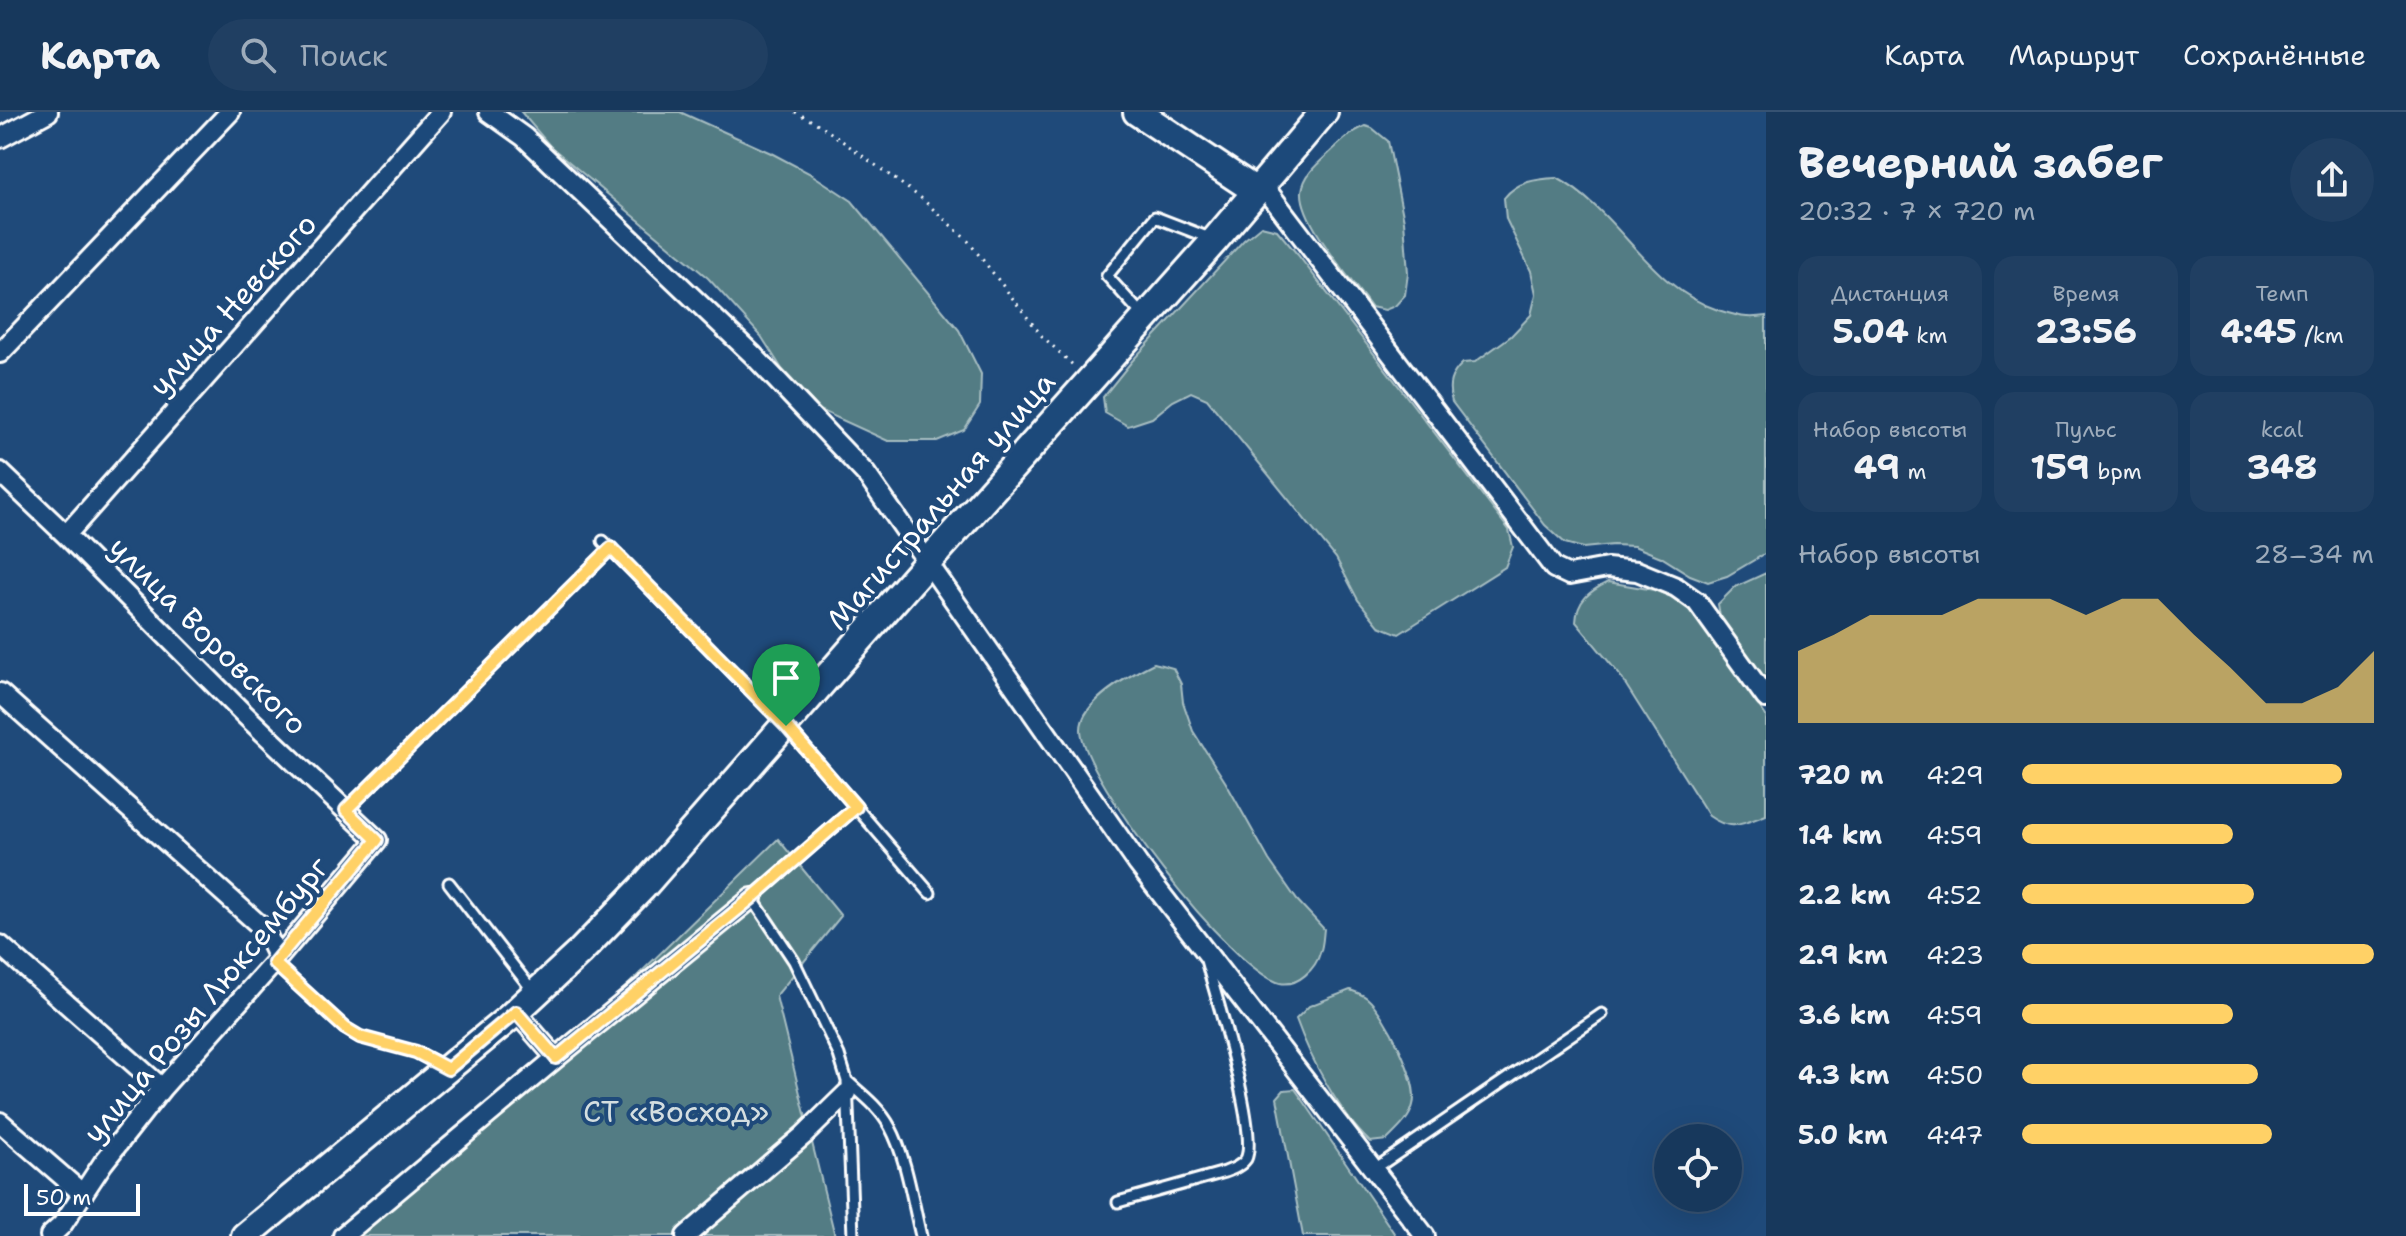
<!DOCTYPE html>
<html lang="ru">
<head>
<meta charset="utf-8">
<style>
  :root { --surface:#17385c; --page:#203f62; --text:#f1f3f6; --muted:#9eacbb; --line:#365272; --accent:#ffd166 }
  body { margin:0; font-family:"Shantell Sans",sans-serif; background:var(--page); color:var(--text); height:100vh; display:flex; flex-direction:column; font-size:30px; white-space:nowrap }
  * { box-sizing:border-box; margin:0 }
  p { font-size:26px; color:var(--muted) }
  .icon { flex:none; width:44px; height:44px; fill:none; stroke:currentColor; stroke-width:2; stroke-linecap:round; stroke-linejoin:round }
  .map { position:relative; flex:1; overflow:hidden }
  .side { display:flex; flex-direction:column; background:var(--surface); width:640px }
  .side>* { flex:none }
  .controls { position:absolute; left:1654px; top:1012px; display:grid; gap:16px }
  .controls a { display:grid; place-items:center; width:88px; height:88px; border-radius:50%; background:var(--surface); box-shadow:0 8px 32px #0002,0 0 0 2px var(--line); font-size:40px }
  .scale { position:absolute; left:24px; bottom:20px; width:116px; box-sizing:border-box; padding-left:8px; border:4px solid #fff; border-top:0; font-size:22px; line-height:28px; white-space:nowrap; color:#fff; -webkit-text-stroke:6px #1f4a7a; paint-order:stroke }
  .pin { position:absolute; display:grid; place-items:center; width:68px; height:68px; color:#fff; margin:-82px -34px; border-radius:50% 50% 50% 0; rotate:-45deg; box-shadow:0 0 8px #0007 }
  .pin .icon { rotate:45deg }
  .round { display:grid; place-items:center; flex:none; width:84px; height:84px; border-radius:42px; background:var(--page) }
  .head { display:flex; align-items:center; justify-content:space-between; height:136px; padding:0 32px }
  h1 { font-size:44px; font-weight:700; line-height:60px }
  .stats { display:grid; grid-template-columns:repeat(3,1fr); gap:12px; height:136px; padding:8px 32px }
  .stats div { display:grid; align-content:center; border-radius:20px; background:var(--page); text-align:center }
  .stats b { font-size:34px; font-weight:700 }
  .stats small { font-size:22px; font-weight:400 }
  .stats p { font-size:22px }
  .chart { height:224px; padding:16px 32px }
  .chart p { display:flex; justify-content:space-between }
  .chart svg { width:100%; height:144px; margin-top:8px; fill:var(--accent); opacity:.7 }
  ul { padding:0 32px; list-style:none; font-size:26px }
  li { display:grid; grid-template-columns:128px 96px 1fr; align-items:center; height:60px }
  li i { height:20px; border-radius:10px; background:var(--accent) }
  header { display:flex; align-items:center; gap:48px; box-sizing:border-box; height:112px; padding:0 40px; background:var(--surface); border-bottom:2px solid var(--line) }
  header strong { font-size:38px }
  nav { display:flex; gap:44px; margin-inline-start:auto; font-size:28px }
  .search { width:560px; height:72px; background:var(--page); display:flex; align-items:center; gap:20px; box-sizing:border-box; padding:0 28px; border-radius:44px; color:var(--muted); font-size:30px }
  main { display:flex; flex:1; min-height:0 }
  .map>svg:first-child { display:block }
  .green { fill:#527c84; stroke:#a8bec2; stroke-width:2 }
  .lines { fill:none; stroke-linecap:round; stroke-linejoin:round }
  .lane-casing { stroke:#fff; stroke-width:15 }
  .street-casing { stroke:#fff; stroke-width:24 }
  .secondary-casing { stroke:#fff; stroke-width:32 }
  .path { stroke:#fff; stroke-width:3; stroke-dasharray:2 6; stroke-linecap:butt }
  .lane { stroke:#1f4a7a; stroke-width:9 }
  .street { stroke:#1f4a7a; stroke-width:18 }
  .secondary { stroke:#1f4a7a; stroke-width:26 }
  .route-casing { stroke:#fff; stroke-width:16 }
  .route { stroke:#ffd166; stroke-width:10 }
  .labels { text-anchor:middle; stroke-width:8; stroke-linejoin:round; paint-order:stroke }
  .street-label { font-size:30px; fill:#fff; stroke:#1f4a7a }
  .park-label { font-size:30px; fill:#d4dee0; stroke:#1f4a7a }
</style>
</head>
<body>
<header>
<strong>Карта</strong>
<div class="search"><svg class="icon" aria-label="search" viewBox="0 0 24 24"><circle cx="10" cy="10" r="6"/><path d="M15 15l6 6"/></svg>Поиск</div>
<nav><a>Карта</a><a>Маршрут</a><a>Сохранённые</a></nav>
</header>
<main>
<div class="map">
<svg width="1766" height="1124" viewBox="0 0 1766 1124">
  <rect width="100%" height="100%" fill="#1f4a7a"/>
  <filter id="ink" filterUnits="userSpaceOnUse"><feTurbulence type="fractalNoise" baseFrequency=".0125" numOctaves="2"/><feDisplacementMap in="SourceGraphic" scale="16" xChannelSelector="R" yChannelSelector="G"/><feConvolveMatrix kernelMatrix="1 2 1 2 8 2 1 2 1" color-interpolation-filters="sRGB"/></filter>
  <g filter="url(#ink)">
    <path class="green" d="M 521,0 L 680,0 L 771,41 L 811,62 L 852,89 L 959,218 L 981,262 L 980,293 L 964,318 L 937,329 L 888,329 L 820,298 L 782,257 L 761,224 L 708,166 L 550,34 Z
      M 1365,14 L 1372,16 L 1388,29 L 1404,109 L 1408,161 L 1405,183 L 1395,194 L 1385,198 L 1371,195 C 1353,169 1300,110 1302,79 C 1304,64 1315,54 1326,44 C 1338,33 1349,21 1365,14 Z
      M 1557,66 C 1619,99 1648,175 1718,198 C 1737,204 1746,207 1766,204 L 1766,441 L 1727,464 L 1708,470 L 1690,463 L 1661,445 L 1634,434 L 1613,433 L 1583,436 L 1565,431 L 1545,413 L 1452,290 C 1447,273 1450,263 1463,251 L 1475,250 L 1511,224 L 1531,203 L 1536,182 L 1531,159 L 1506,107 L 1504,86 C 1517,69 1537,67 1557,66 Z
      M 1261,114 L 1277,118 L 1298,143 L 1509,418 L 1513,435 L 1505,455 L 1399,522 L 1379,514 L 1358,488 L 1336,446 L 1207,287 L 1191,280 L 1173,289 L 1152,306 L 1128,314 L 1105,301 L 1103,285 L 1132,249 L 1244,128 Z
      M 1766,461 L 1766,569 L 1720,504 L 1718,492 L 1735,475 Z
      M 1608,470 L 1654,478 L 1679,488 L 1699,508 L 1766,604 L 1766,703 C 1742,712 1731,720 1709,704 L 1619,562 L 1576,510 C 1577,488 1590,479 1608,470 Z
      M 1154,551 L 1173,556 L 1181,572 L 1183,590 L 1193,619 L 1226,671 L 1269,748 L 1297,788 L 1324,817 C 1323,825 1323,834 1320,841 C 1316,856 1298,875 1280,871 C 1231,858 1084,668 1081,618 C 1080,590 1132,562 1154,551 Z
      M 778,727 L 841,804 L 776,884 L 835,1124 L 336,1124 L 568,931 Z
      M 1350,878 C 1355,880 1362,882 1367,886 C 1385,901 1420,970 1413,993 C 1410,1007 1397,1018 1387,1028 L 1370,1030 C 1339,1001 1310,946 1296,907 L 1309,894 Z
      M 1295,977 L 1305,991 L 1396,1124 L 1303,1124 L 1277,986 L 1284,978 Z"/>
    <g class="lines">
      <g class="lane-casing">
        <path id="lane" d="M 1145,206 L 1107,164 L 1155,105 L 1212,127
          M 603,429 L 786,614 L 930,781
          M 346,698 L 611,436
          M 449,771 L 533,879
          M 274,851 L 345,916 L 360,925 L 416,940 L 445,955
          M 847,969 C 863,983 880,996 890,1015 C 906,1044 913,1091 921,1124
          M 1373,1058 L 1602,902
          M 1118,1090 L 1225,1060 C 1233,1057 1241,1054 1246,1047 C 1259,1021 1215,881 1206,848
          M 853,1124 L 847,969 L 839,943 L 794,849 L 752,786 L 856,695"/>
      </g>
      <g class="street-casing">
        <path id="street" d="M 489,0 L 524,25 L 753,243 L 866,362 L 1138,752 L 1425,1124
          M 0,26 L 48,0
          M 1262,72 L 1554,456 L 1569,463 L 1607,456 L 1637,459 L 1676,475 L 1697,490 L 1766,586
          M 0,241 L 230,0
          M 0,360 L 66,423 L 245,603 L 377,728 L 278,846 L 162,976 L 103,1051 L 62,1113 L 50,1124
          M 66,423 L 441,0
          M 0,581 L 264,817 L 278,846
          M 0,833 L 162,976
          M 516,900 L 556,946
          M 0,1010 L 83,1082
          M 343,1124 L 556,946 L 752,786
          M 686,1124 L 804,1023 L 847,981"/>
      </g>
      <g class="secondary-casing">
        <path id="secondary" d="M 1137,0 L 1256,79
          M 245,1124 L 510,905 L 579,841 L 643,775 L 928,450 L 1215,128 L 1324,0"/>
      </g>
      <path class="path" d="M 795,0 L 820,13 L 921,86 L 968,129 L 1042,224 L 1075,255"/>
      <use href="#lane" class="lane"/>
      <use href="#street" class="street"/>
      <use href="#secondary" class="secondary"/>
    </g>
  </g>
  <g class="lines" filter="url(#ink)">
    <g class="route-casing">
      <path id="route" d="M 611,436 L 786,614 L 856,695 L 752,786 L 556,946 L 516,900 L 448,957 L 416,940 L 360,925 L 345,916 L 274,851 L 377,728 L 346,698 Z"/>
    </g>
    <use href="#route" class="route"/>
  </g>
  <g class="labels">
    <g class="street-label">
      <text transform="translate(233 193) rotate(-48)" y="10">улица Невского</text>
      <text transform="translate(941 389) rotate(-49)" y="10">Магистральная улица</text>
      <text transform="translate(208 524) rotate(45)" y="10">улица Воровского</text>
      <text transform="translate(206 888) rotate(-50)" y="10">улица Розы Люксембург</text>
    </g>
    <g class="park-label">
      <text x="676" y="1010">СТ «Восход»</text>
    </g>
  </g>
</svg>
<div class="controls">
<a><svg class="icon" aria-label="locate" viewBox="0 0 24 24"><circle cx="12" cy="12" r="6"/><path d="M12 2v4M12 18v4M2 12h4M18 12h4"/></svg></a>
</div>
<div class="scale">50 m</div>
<div class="pin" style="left:786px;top:614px;background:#1e9e55"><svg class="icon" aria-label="arrive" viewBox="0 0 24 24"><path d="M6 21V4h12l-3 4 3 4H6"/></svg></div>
</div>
<section class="side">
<div class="head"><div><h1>Вечерний забег</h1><p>20:32 · 7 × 720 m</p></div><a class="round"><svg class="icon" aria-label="share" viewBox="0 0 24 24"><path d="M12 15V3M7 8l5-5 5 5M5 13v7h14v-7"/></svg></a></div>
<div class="stats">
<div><p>Дистанция</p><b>5.04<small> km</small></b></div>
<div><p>Время</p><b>23:56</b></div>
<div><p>Темп</p><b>4:45<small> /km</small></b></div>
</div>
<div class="stats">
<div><p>Набор высоты</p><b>49<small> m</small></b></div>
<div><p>Пульс</p><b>159<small> bpm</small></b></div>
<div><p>kcal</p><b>348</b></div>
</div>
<div class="chart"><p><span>Набор высоты</span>28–34 m</p>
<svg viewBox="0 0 160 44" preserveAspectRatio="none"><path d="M0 44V22L10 17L20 11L30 11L40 11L50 6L60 6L70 6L80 11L90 6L100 6L110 17L120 27L130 38L140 38L150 33L160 22V44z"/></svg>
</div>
<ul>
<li><b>720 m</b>4:29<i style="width:91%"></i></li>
<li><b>1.4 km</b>4:59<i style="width:60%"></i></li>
<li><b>2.2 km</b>4:52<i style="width:66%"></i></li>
<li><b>2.9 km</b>4:23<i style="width:100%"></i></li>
<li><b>3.6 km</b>4:59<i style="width:60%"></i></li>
<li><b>4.3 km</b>4:50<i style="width:67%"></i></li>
<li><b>5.0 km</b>4:47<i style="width:71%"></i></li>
</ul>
</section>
</main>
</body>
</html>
